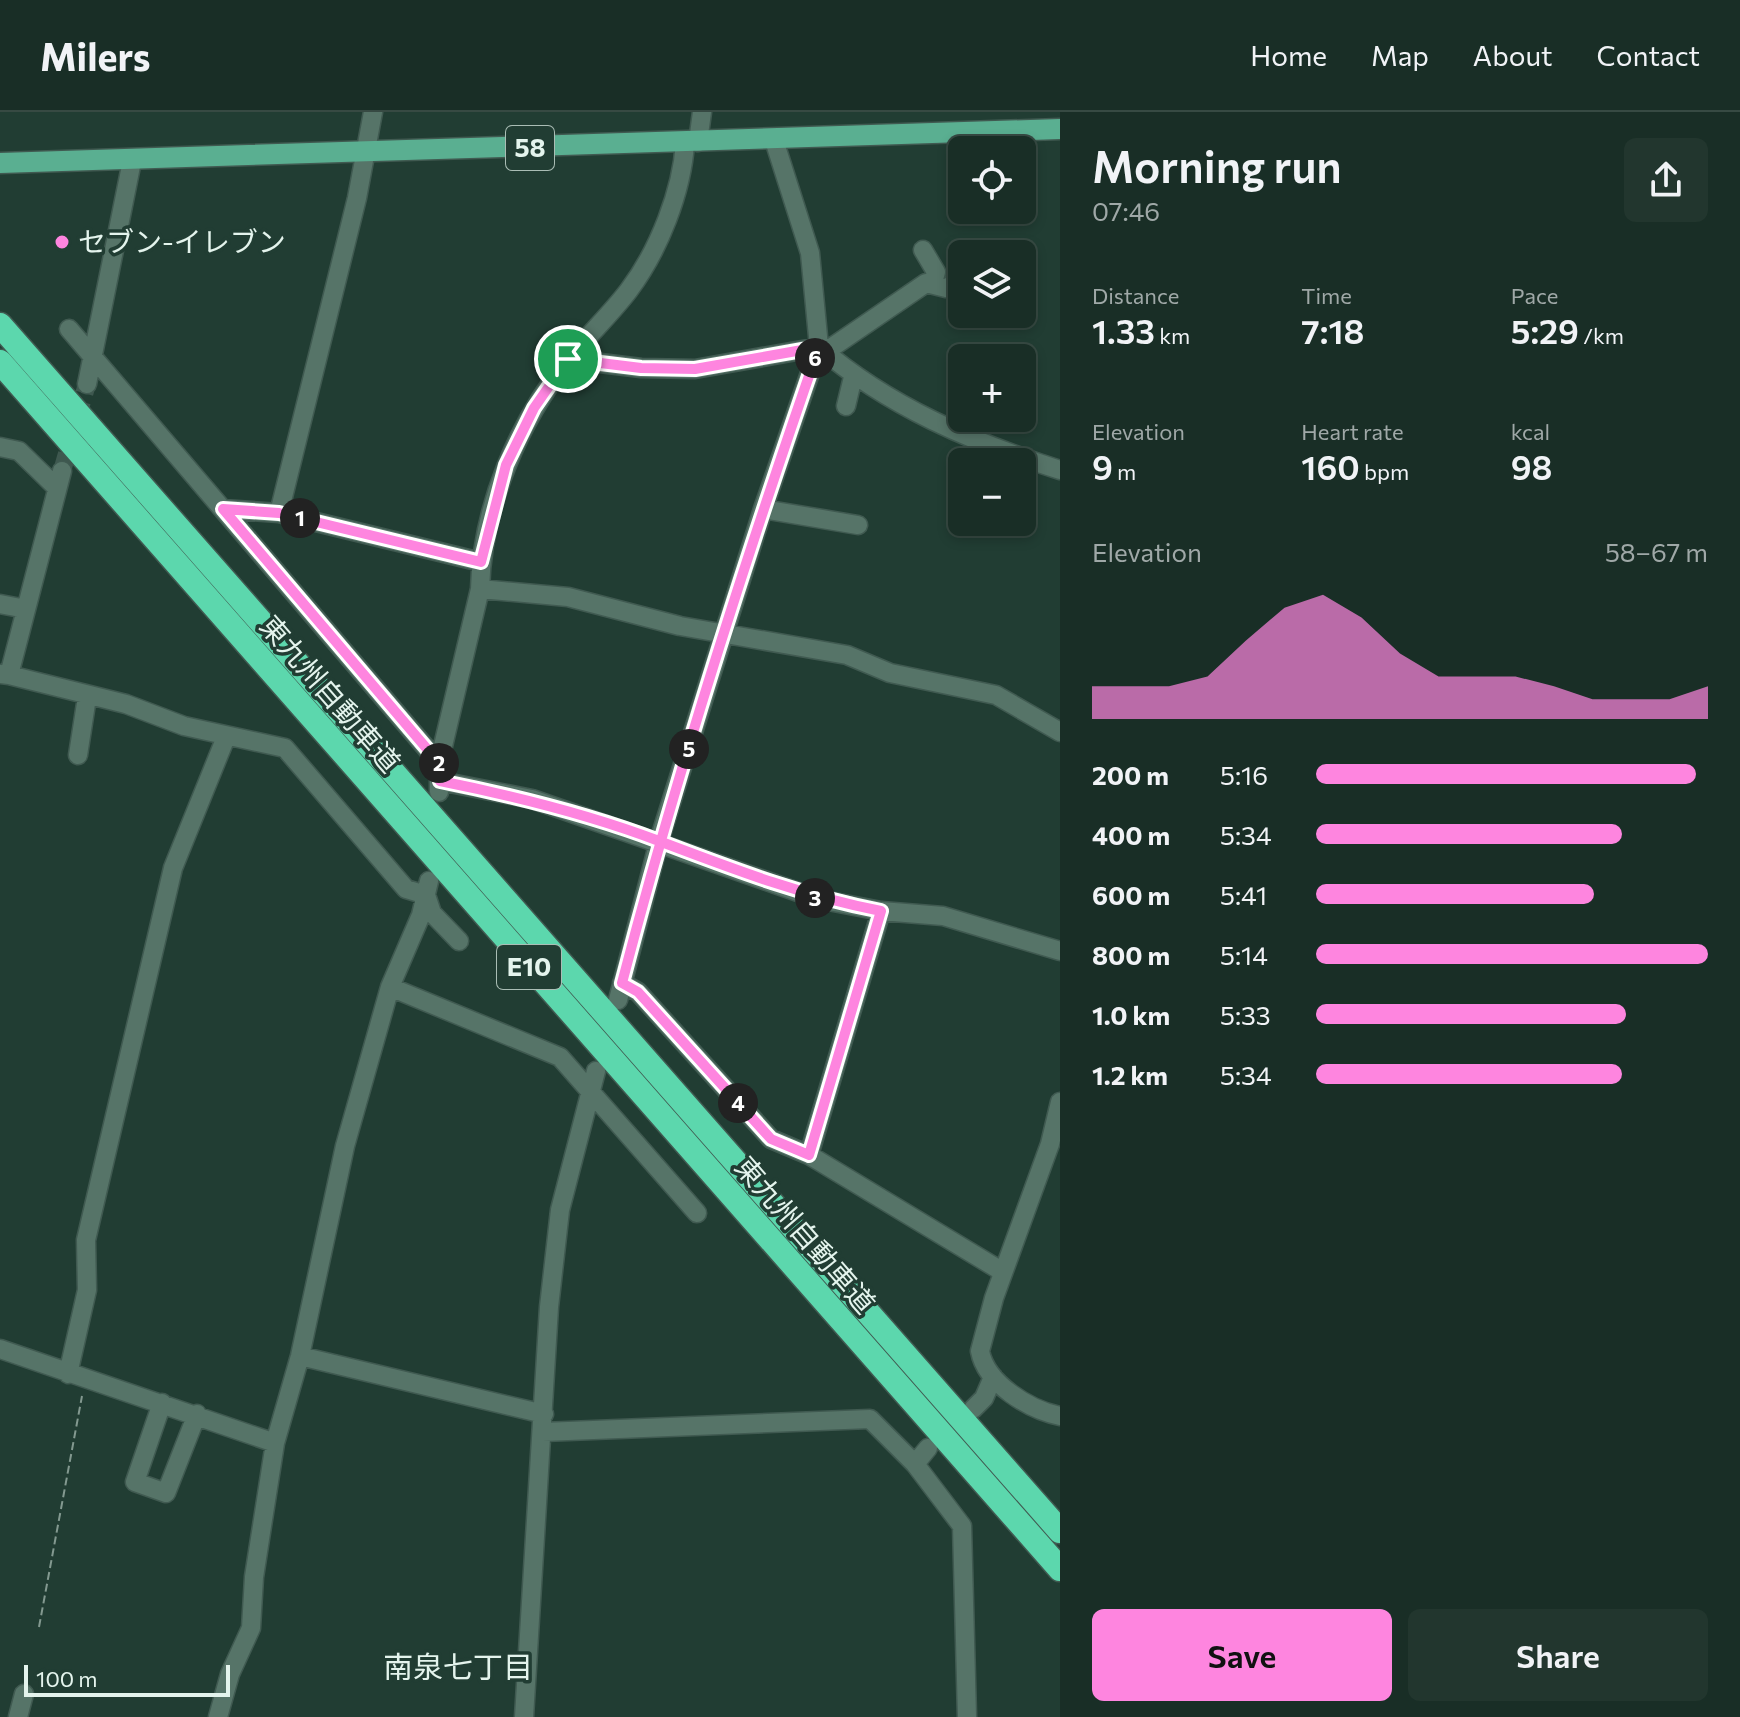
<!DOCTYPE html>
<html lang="en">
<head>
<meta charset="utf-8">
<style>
  :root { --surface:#192e26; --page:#22362e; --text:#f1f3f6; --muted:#9fa8a7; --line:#374a43; --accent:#fe85df }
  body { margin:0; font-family:Commissioner,"Noto Sans JP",sans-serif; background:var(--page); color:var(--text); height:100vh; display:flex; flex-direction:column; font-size:30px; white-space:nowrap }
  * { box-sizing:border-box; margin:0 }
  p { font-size:26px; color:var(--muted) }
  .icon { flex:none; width:44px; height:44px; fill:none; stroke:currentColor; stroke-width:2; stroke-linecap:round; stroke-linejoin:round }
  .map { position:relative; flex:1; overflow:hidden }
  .drawer { display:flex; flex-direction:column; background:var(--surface); width:680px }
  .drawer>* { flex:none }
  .buttons { position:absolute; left:948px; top:24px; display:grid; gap:16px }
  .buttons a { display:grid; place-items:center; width:88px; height:88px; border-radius:12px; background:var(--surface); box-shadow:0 4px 12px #0003,0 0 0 2px var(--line); font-size:40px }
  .scale { position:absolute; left:24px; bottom:20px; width:206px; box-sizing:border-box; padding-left:8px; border:4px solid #e4f4ed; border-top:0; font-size:22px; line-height:28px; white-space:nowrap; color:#e4f4ed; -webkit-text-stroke:6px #213d33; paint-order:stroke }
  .pin { position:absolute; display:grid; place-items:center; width:68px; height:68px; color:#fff; margin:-34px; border:4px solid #fff; border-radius:50%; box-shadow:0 2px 8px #0007 }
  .km { position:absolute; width:40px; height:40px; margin:-20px; border-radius:50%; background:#222; color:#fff; font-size:22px; line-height:40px; text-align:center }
  .round { display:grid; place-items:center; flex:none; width:84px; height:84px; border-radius:12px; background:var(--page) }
  .head { display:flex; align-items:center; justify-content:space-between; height:136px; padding:0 32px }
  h1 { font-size:44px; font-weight:600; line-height:60px }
  .figures { display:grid; grid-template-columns:repeat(3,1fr); gap:12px; height:136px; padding:8px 32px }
  .figures div { display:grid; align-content:center }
  .figures b { font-size:34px; font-weight:600 }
  .figures small { font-size:22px; font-weight:400 }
  .figures p { font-size:22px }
  .chart { height:224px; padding:16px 32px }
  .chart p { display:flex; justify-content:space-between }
  .chart svg { width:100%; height:144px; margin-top:8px; fill:var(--accent); opacity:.7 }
  .action { display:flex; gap:16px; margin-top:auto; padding:16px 32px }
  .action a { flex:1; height:92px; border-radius:12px; background:var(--accent); color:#111; font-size:32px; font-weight:600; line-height:92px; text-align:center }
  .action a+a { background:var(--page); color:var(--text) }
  ul { padding:0 32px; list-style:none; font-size:26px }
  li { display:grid; grid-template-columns:128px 96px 1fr; align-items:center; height:60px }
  li i { height:20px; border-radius:10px; background:var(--accent) }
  header { display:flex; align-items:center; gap:48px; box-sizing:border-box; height:112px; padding:0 40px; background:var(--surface); border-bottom:2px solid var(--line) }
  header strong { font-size:38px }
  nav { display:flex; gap:44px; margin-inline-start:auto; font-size:28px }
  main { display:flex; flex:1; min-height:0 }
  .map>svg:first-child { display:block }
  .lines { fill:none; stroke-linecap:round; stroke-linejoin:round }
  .minor-tunnel { stroke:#3e584f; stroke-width:18; stroke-dasharray:18 9; stroke-linecap:butt }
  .minor-casing { stroke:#405a51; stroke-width:21 }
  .major-casing { stroke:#405a51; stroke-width:23 }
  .highway-casing { stroke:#405a51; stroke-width:27 }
  .path { stroke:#839990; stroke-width:2; stroke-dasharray:8 4; stroke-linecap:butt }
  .minor { stroke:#567468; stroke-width:18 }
  .major { stroke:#5aaf91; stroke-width:20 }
  .highway { stroke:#5cd7ad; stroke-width:24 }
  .route-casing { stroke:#fff; stroke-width:16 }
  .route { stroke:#fe85df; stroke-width:10 }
  .poi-dot { fill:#fe85df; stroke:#213d33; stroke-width:3 }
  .labels { text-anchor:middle; stroke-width:7; stroke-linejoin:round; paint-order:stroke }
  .shield { fill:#213d33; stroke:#aabdb5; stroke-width:2 }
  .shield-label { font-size:26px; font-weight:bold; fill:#e4f4ed }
  .poi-label { font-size:28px; fill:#e4f4ed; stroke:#213d33; text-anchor:start }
  .street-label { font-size:28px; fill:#e4f4ed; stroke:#213d33 }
  .neighbourhood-label { font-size:30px; fill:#e4f4ed; stroke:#213d33 }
</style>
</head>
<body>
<header>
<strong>Milers</strong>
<nav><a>Home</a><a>Map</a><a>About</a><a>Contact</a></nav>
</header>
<main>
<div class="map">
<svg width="1060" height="1605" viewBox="0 0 1060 1605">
  <rect width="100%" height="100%" fill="#213d33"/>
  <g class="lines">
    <path class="minor-tunnel" d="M 62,359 L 87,272"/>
    <g class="minor-casing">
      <path id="minor" d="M 698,30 L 702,0
        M 923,138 L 936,160 L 933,171
        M 69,217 L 439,651
        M 825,240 L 926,171 L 946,176 L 962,168
        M 568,247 L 641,256 L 695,257 L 819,235 C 889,295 972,330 1060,358
        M 87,272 L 132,49
        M 846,294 L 853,265
        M 0,335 L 19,339 L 57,376
        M 223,397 L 279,401 L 481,450
        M 763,397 L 858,413
        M 279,401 L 357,86 L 373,0
        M 480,477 L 568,485 L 680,514 L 847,543 L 890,561 L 996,583 L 1060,620
        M 0,492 L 26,497
        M 0,562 L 9,563 L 62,359
        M 9,563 L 126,592 L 184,614 L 285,636 L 406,777 L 426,783 L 432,801 L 459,829
        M 78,643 L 87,585
        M 440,669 L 532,687 L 818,787 L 881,799 L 943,804 L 1060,839
        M 439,680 L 439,651 L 480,477 C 482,395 518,310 569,247 C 588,223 611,202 629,178 C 659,138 682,79 685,31
        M 622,871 L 638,880 L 771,1027 L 809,1043 L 1003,1160
        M 390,875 L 560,945 L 697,1101
        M 618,888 L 659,729 L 763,397 L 819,235 L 810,141 L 774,28
        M 1060,990 L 1050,1032 L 994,1186 L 980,1239 C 986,1272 1030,1298 1060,1304
        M 809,1043 L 881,799
        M 0,1237 L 275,1331
        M 300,1244 L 544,1302
        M 68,1262 L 87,1178 L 86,1128 L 173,756 L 226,625
        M 162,1291 L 135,1370 L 166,1381 L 197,1302
        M 973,1297 L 984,1286 L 993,1265
        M 543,1320 L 870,1307 L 915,1352 L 962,1414 L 967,1605
        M 915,1352 L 928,1336
        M 18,1605 L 24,1582
        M 218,1605 L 230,1562 L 251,1516 L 254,1465 L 275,1331 L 300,1244 L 345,1034 L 390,875 L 421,803 L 429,769
        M 524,1605 L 549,1195 L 560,1098 L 596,959"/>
    </g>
    <g class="major-casing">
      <path id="major" d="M 0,51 L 1060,17"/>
    </g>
    <g class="highway-casing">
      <path id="highway" d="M 0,213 L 1060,1419
        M 0,250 L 1060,1457"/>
    </g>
    <path class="path" d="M 39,1515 L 82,1284"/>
    <use href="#minor" class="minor"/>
    <use href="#major" class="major"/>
    <use href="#highway" class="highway"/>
  </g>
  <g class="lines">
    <g class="route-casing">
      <path id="route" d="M 568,247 L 534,296 L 506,353 L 481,450 L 279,401 L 223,397 L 439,651 L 440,669 C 515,684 588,702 659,729 C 733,757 803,784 881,799 L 809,1043 L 771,1027 L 638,880 L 622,871 C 678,656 746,445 819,235 L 695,257 L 641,256 L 568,247"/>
    </g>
    <use href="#route" class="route"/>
  </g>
  <circle class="poi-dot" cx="62" cy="130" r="8"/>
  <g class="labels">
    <g class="shield">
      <rect x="506" y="14" width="48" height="44" rx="6"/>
      <rect x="497" y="833" width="64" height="44" rx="6"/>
    </g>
    <g class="shield-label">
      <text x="530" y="45">58</text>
      <text x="529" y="864">E10</text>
    </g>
    <g class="poi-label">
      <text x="78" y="140">セブン-イレブン</text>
    </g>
    <g class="street-label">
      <text transform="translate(330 582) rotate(49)" y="10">東九州自動車道</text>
      <text transform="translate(805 1123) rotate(49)" y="10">東九州自動車道</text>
    </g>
    <g class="neighbourhood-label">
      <text x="458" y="1566">南泉七丁目</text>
    </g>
  </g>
</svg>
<div class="buttons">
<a><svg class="icon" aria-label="locate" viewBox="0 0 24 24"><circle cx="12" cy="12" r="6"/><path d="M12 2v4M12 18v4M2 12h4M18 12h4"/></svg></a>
<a><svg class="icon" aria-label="layers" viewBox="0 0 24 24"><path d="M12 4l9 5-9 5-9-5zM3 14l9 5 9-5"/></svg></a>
<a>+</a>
<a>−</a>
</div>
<div class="scale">100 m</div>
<div class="pin" style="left:568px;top:247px;background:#1e9e55"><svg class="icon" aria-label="arrive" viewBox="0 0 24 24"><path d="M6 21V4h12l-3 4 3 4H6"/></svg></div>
<b class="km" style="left:300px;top:406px">1</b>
<b class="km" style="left:439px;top:651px">2</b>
<b class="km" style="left:815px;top:786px">3</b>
<b class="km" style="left:738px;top:991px">4</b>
<b class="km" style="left:689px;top:637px">5</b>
<b class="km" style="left:815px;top:246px">6</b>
</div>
<section class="drawer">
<div class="head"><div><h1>Morning run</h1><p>07:46</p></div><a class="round"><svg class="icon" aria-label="share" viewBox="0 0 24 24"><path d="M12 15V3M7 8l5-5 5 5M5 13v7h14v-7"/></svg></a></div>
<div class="figures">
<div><p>Distance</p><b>1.33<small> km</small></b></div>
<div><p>Time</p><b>7:18</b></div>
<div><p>Pace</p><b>5:29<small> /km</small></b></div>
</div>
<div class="figures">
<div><p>Elevation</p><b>9<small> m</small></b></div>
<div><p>Heart rate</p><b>160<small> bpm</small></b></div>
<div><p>kcal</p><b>98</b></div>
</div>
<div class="chart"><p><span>Elevation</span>58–67 m</p>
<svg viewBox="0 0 160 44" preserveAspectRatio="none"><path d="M0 44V34L10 34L20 34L30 31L40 20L50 10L60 6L70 13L80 24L90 31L100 31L110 31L120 34L130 38L140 38L150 38L160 34V44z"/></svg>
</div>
<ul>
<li><b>200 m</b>5:16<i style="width:97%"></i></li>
<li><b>400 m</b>5:34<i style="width:78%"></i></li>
<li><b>600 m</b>5:41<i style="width:71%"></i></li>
<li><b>800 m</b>5:14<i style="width:100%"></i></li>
<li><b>1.0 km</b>5:33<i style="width:79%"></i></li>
<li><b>1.2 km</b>5:34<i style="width:78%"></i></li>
</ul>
<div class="action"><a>Save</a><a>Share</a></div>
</section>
</main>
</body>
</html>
